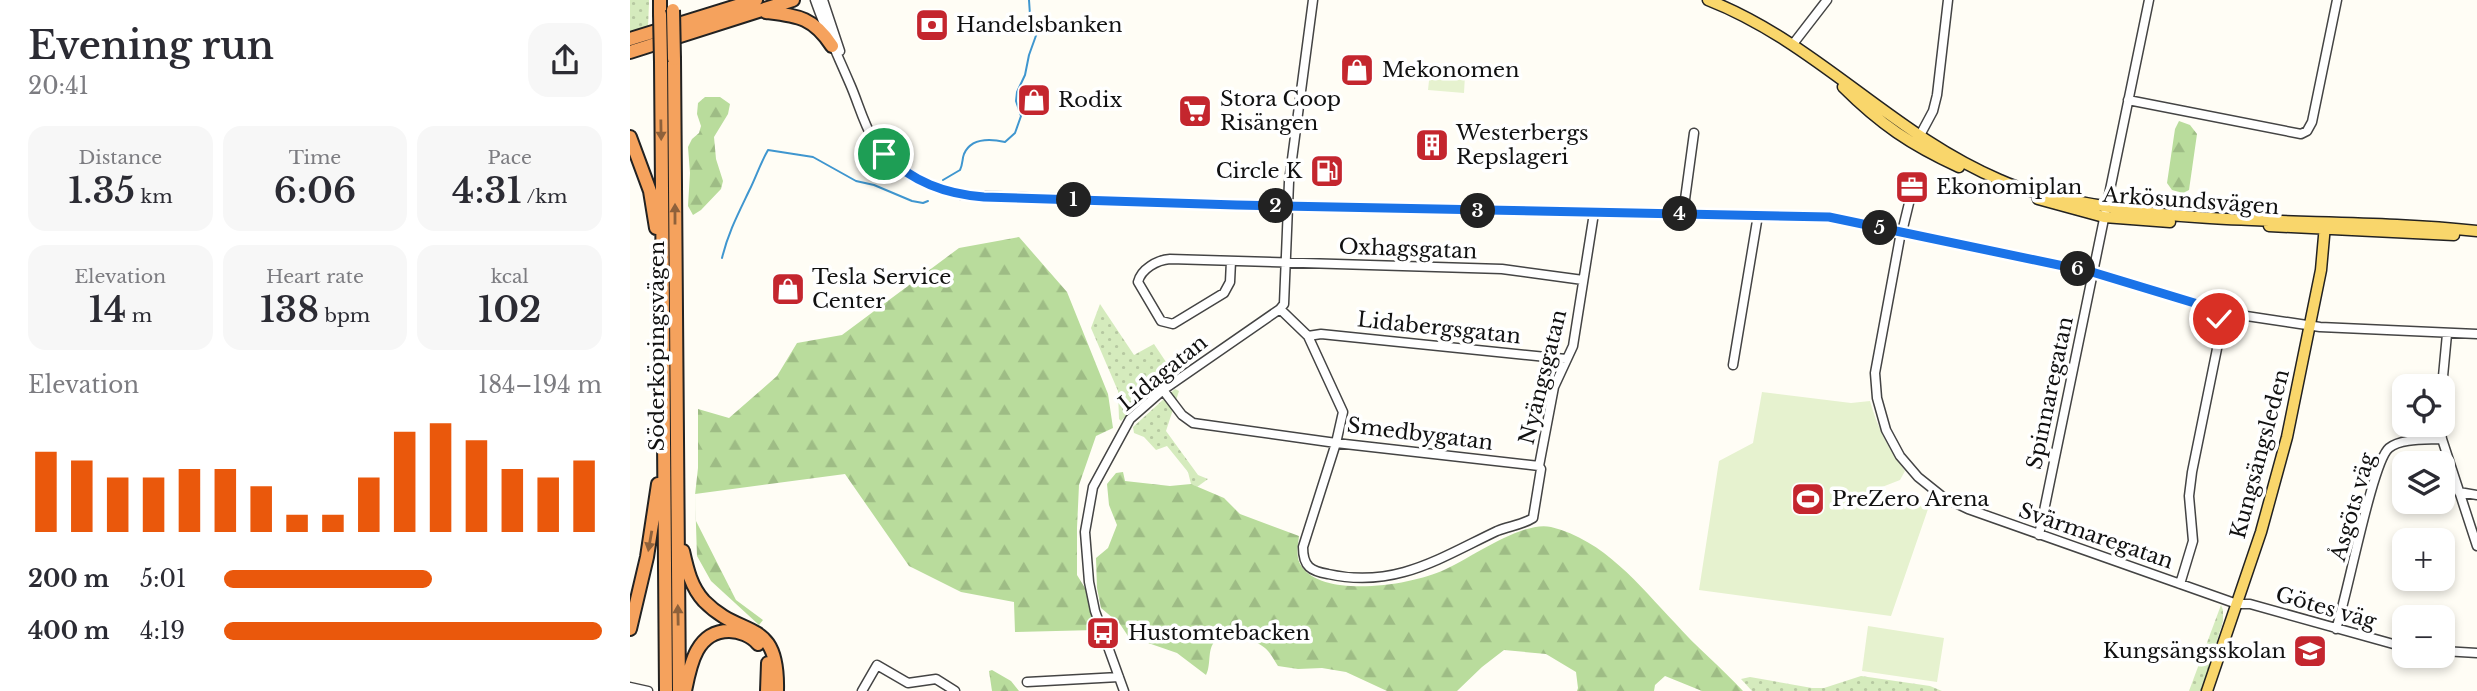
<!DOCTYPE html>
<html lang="en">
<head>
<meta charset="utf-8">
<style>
  :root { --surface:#fff; --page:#f7f7f7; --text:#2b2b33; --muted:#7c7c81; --accent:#ea580c }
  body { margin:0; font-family:"Libre Baskerville",serif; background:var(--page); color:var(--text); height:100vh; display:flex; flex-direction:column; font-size:26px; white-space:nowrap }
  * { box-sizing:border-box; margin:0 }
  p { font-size:23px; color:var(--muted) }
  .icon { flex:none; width:38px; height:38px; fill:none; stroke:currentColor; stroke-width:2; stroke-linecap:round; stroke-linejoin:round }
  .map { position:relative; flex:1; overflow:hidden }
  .drawer { display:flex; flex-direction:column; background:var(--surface); width:630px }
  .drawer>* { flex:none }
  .controls { position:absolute; left:1762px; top:374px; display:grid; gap:14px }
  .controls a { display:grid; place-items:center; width:63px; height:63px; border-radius:14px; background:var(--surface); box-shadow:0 4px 10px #0003; font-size:35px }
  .pin { position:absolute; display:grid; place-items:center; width:60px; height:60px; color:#fff; margin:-30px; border:4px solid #fff; border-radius:50%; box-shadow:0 2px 7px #0007 }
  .km { position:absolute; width:35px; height:35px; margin:-18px; border-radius:50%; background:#222; color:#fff; font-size:19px; line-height:35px; text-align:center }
  .round { display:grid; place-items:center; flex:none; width:74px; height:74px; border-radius:21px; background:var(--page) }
  .headline { display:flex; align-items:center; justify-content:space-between; height:119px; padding:0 28px }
  h1 { font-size:38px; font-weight:600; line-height:52px }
  .stats { display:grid; grid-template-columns:repeat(3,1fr); gap:10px; height:119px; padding:7px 28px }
  .stats div { display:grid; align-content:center; border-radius:18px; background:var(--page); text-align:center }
  .stats b { font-size:35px; font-weight:600 }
  .stats small { font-size:19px; font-weight:400 }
  .stats p { font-size:19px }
  .chart { height:196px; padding:14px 28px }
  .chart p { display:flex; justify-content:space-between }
  .chart svg { width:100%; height:126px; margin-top:7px; stroke:var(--accent); stroke-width:6 }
  ul { padding:0 28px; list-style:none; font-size:23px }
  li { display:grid; grid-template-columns:112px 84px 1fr; align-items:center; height:52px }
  li i { height:18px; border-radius:9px; background:var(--accent) }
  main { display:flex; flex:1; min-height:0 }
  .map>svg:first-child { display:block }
  .grass { fill:url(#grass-dots) }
  .forest { fill:url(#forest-firs) }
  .pitch { fill:#e6f2cf }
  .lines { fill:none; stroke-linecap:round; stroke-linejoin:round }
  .stream { stroke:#3f96cf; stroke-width:2 }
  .minor-casing { stroke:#444; stroke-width:11 }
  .major-casing { stroke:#222; stroke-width:13 }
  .highway-casing { stroke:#222; stroke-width:16 }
  .minor { stroke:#fff; stroke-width:8 }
  .major { stroke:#f9d66b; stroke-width:10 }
  .highway { stroke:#f5a25d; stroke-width:12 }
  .highway-bridge-casing { stroke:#222; stroke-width:16; stroke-linecap:butt }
  .highway-bridge { stroke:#f5a25d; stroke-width:12 }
  .oneway { fill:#8e613b }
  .route-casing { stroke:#fff; stroke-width:14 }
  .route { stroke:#1a73e8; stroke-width:9 }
  .labels { text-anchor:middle; stroke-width:7; stroke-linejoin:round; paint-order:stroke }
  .poi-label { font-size:21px; fill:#111; stroke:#fff; text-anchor:start }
  .street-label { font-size:21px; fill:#111; stroke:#fff }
</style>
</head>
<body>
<main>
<section class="drawer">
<div class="headline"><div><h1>Evening run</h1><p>20:41</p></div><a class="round"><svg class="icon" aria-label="share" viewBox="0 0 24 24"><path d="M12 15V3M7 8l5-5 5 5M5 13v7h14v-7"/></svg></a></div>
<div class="stats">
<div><p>Distance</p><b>1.35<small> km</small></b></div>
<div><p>Time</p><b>6:06</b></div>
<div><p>Pace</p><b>4:31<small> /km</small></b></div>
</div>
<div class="stats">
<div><p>Elevation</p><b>14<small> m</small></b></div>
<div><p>Heart rate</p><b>138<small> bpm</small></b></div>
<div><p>kcal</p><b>102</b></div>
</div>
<div class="chart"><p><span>Elevation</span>184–194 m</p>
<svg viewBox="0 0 160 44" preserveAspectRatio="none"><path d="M5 44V16M15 44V19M25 44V25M35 44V25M45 44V22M55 44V22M65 44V28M75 44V38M85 44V38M95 44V25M105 44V9M115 44V6M125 44V12M135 44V22M145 44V25M155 44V19"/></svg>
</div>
<ul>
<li><b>200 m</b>5:01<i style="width:55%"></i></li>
<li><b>400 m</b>4:19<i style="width:100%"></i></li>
</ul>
</section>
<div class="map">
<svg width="1847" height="691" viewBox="0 0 1847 691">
  <defs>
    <pattern id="grass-dots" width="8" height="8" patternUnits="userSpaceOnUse" patternTransform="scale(1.75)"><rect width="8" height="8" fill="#d5ebbd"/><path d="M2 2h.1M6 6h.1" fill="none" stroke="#b6c8a1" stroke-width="1.8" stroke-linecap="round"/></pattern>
    <pattern id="forest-firs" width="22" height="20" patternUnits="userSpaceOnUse" patternTransform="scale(1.75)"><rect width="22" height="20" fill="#b9dc9c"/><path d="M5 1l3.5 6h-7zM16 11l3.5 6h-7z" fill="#9ebc85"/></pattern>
  </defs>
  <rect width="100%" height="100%" fill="#fffdf5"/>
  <path class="grass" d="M 0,0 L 19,0 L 19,3 L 18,28 L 0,34 Z
    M 470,304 L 504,355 L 524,344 L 542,371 L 541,374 L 521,390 L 491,421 L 489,419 L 488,391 L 461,328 Z
    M 545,389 L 549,391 L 536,431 L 568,475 L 578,479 L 567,487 L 561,484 L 558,472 L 537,446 L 526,450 L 514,437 L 504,433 L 503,427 Z
    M 1591,605 L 1593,610 L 1593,621 L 1572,691 L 1559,691 Z
    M 1231,676 L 1300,686 L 1312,691 L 1122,691 L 1111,679 L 1120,677 L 1182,688 L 1194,688 Z"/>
  <path class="forest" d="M 75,97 L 90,97 L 100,104 L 98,114 L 84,137 L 86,159 L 93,181 L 91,189 L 71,210 L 63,215 L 58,206 L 60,173 L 58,147 L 62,139 L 69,133 L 71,126 L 67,114 L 68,103 Z
    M 1549,121 L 1560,125 L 1567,134 L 1559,190 L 1553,193 L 1542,190 L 1537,183 L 1545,129 Z
    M 1541,195 L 1558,198 L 1560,203 L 1558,207 L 1543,209 L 1537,200 L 1537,197 Z
    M 389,237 L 437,292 L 478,394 L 483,428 L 466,436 L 449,485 L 447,528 L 447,575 L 455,588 L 466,630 L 385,632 L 384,602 L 331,592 L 279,566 L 215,474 L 65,494 L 66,521 L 106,600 L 133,620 L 129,625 L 81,581 L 67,556 L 65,495 L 68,468 L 68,409 L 99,418 L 147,376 L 167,343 L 212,335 L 329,248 Z
    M 493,472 L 495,481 L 540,486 L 561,484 L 594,498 L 610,514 L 669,536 C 668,546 665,558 672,567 C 695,599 782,585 814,570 C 839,559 893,520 921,527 C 974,540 1009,585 1045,623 C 1066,647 1091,667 1113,691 L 1072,691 L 1035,676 L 1025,685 L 1024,691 L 947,691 L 948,688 L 946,672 L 916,654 L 874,650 L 852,667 L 827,691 L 757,691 L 716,672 L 692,668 L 668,669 L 648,666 C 644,660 640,652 635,648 C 625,640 599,629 587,639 C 576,648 582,663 576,675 L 547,653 L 498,636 L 490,624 L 471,608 L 467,588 L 466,558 L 478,548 L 487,525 L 479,505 L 477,484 L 486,473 Z
    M 362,670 L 381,681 L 389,691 L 362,691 L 359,671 Z"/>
  <path class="pitch" d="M 800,71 L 835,75 L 834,93 L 798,90 Z
    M 1132,392 L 1221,403 L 1240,401 C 1247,427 1259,450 1275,471 L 1270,480 L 1247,489 L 1298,509 L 1261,616 L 1069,590 L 1089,461 L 1123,443 Z
    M 1238,626 L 1314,638 L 1307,682 L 1232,671 Z"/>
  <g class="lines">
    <path class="stream" d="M 313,180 L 330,170 C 333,164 332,159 334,154 C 341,138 361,139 375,142 L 385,133 L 391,116 L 386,101 L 387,92 L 395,75 L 399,55 L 408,30 L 406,23 L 400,15 L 399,0
      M 92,258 C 98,233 108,214 119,191 C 126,177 130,164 138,150 L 183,157 L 226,181 L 244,185 L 282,201 L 293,203 L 298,201"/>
    <g class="minor-casing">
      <path id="minor" d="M 185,0 C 195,29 208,56 220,84 C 228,102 233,122 243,139 C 262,171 296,187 331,195 L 629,206 L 1199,217 L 1462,272 L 1571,305 L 1583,311 L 1690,327 L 1847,334
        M 193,0 L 210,51
        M 1163,44 L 1197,0
        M 1498,100 L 1671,134 L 1677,131 L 1682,122 L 1707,0
        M 1288,139 L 1303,111 L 1307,95 L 1318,0
        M 1053,214 L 1064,133
        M 1271,232 L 1245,373 L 1247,398 L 1256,430 L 1270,456 L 1288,477 L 1313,497 L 1338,509 L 1607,604 L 1620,604 L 1774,647
        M 1272,232 L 1280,199
        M 601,261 L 600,282 L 594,293 L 543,324 L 531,321 L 508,282 C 511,269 527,260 540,259 L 872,269 L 953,280
        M 650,309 L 678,336 L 713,412 L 706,443 L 909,466
        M 678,336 L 691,334 L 936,359
        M 1103,365 L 1128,215
        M 1812,387 L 1817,334
        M 533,390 L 552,415 L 563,423 L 706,443 L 673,547 C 673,567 681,571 698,574 C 765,589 810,558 867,531 C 879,526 892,525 903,518 L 911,469 L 909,466 L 924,387 L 943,346 L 964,213
        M 1810,425 L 1812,439 L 1847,546
        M 1829,492 L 1847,495
        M 1409,535 L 1519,0
        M 1550,584 L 1563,541 L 1559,496 L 1562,472 L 1591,329 L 1589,319 L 1583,311
        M 1706,629 C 1717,598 1742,462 1759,448 C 1771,438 1797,440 1812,439
        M 1813,651 L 1847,653
        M 397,682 L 489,677
        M 0,687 L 18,691
        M 232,691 L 247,665 L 278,683 L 306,679 L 325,691
        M 494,691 L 465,611 L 459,582 L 455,532 L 463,487 L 500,419 L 533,390 L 650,309 L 654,304 L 659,182 L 683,0"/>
    </g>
    <g class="major-casing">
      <path id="major" d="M 1078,0 C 1186,42 1263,135 1370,180 C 1401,194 1434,199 1467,205 C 1593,228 1721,217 1847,231
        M 1213,87 C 1250,124 1281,145 1329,167
        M 1408,199 L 1474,217 L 1540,222
        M 1639,226 L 1824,235
        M 1577,691 L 1631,532 L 1657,437 L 1691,270 L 1695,225"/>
    </g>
    <g class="highway-casing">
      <path id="highway" d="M 30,0 L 30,14
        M 136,12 C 168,16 183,17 202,46
        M 0,39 L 126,0
        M 0,52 L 163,0
        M 44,59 L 49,691
        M 31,62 L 36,691
        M 0,137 L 20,191 L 26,228
        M 53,551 C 57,569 61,587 74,601 C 112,640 149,616 147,691
        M 0,629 L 17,557 L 28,484
        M 55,691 C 60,666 66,631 99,631 C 109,631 122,636 128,644
        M 137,691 L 138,663"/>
    </g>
    <use href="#minor" class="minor"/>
    <use href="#major" class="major"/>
    <use href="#highway" class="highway"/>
    <g class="highway-bridge-casing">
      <path id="highway-bridge" d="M 43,10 L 44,59
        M 30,14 L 31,62"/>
    </g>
    <use href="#highway-bridge" class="highway-bridge"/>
  </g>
  <defs><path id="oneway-solid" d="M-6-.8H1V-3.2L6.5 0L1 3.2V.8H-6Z" transform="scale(1.75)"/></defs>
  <g class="oneway">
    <use href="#oneway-solid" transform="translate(31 130) rotate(89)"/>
    <use href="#oneway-solid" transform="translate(45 214) rotate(-90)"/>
    <use href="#oneway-solid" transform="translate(20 541) rotate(100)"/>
    <use href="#oneway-solid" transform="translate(48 615) rotate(-91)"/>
  </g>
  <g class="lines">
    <g class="route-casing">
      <path id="route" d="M 254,154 C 283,182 315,194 354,197 L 606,205 L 1199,217 L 1462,272 L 1571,305 L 1583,312 L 1589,319"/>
    </g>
    <use href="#route" class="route"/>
  </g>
  <defs>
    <g id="bank-square" transform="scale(1.75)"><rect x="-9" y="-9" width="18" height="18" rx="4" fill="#c4262e" stroke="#fff"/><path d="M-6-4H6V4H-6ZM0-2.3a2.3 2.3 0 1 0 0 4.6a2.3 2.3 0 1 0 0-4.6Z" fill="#fff"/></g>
    <g id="shop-square" transform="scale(1.75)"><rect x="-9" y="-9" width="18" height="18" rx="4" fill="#c4262e" stroke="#fff"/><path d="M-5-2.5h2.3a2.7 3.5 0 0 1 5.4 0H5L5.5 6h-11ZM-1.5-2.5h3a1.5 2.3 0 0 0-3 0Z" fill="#fff"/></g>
    <g id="supermarket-square" transform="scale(1.75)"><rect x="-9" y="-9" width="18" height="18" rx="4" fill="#c4262e" stroke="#fff"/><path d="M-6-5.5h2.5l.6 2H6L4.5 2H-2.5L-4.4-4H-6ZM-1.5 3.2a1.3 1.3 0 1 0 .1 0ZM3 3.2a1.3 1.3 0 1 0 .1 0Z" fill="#fff"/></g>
    <g id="building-square" transform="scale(1.75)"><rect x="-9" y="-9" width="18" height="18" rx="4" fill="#c4262e" stroke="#fff"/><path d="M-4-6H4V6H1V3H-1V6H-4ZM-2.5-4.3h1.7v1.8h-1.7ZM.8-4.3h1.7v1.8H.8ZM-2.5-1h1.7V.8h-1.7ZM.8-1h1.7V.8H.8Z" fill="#fff"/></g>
    <g id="fuel-square" transform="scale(1.75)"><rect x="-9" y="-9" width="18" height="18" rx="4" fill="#c4262e" stroke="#fff"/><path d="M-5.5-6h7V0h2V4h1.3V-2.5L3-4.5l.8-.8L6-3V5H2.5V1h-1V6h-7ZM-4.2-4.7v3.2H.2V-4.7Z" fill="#fff"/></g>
    <g id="office-square" transform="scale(1.75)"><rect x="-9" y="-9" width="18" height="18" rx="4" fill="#c4262e" stroke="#fff"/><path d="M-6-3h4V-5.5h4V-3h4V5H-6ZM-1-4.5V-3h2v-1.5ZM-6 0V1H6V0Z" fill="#fff"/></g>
    <g id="stadium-square" transform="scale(1.75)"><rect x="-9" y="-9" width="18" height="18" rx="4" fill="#c4262e" stroke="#fff"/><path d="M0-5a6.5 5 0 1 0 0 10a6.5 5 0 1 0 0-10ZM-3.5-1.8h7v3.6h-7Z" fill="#fff"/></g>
    <g id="bus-square" transform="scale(1.75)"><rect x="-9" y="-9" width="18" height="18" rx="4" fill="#c4262e" stroke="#fff"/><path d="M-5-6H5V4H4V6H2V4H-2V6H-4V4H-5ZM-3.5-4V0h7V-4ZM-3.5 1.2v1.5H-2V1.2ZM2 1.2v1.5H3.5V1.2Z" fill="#fff"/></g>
    <g id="school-square" transform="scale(1.75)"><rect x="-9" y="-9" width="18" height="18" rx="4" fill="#c4262e" stroke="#fff"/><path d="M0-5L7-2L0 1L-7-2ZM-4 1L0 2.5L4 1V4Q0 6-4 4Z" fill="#fff"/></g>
  </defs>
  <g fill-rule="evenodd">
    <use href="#bank-square" x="302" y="25"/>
    <use href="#shop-square" x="727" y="70"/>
    <use href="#shop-square" x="404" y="100"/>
    <use href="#supermarket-square" x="565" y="111"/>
    <use href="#building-square" x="802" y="145"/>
    <use href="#fuel-square" x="697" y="171"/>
    <use href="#office-square" x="1282" y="187"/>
    <use href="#shop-square" x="158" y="289"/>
    <use href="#stadium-square" x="1178" y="499"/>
    <use href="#bus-square" x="473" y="633"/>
    <use href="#school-square" x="1680" y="651"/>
  </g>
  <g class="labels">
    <g class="poi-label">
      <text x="326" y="32">Handelsbanken</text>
      <text x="752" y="77">Mekonomen</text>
      <text x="590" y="106">Stora Coop<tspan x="590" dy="24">Risängen</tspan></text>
      <text x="428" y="107">Rodix</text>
      <text x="826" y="140">Westerbergs<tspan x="826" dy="24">Repslageri</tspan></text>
      <text x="672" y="178" text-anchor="end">Circle K</text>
      <text x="1306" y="194">Ekonomiplan</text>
      <text x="182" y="284">Tesla Service<tspan x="182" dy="24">Center</tspan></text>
      <text x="1202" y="506">PreZero Arena</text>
      <text x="498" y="640">Hustomtebacken</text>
      <text x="1656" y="658" text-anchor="end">Kungsängsskolan</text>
    </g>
    <g class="street-label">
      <text transform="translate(1561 201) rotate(4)" y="7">Arkösundsvägen</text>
      <text transform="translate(778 249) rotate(2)" y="7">Oxhagsgatan</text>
      <text transform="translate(809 328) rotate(6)" y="7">Lidabergsgatan</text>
      <text transform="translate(27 346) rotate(-90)" y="7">Söderköpingsvägen</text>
      <text transform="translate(533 373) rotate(-39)" y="7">Lidagatan</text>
      <text transform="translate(913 377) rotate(-76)" y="7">Nyängsgatan</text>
      <text transform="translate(1420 393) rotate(-78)" y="7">Spinnaregatan</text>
      <text transform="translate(790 434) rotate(7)" y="7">Smedbygatan</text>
      <text transform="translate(1630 454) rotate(-75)" y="7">Kungsängsleden</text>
      <text transform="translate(1723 507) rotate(-74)" y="7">Åsgöts väg</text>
      <text transform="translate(1466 536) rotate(19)" y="7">Svärmaregatan</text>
      <text transform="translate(1696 608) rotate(16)" y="7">Götes väg</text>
    </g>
  </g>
</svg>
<div class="controls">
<a><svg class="icon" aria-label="locate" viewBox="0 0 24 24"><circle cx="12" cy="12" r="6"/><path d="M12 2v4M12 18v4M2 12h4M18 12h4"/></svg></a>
<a><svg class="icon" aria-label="layers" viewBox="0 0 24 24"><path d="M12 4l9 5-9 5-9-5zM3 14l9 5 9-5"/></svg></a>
<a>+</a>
<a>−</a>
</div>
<div class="pin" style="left:254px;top:154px;background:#1e9e55"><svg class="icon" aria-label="arrive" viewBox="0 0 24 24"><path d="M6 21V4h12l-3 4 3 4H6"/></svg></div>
<div class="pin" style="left:1589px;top:319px;background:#d93025"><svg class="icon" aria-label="check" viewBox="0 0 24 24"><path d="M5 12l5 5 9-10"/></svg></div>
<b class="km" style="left:444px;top:200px">1</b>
<b class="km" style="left:646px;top:206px">2</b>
<b class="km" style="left:848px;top:211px">3</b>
<b class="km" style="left:1050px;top:214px">4</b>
<b class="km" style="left:1250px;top:228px">5</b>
<b class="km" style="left:1448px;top:269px">6</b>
</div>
</main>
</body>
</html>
